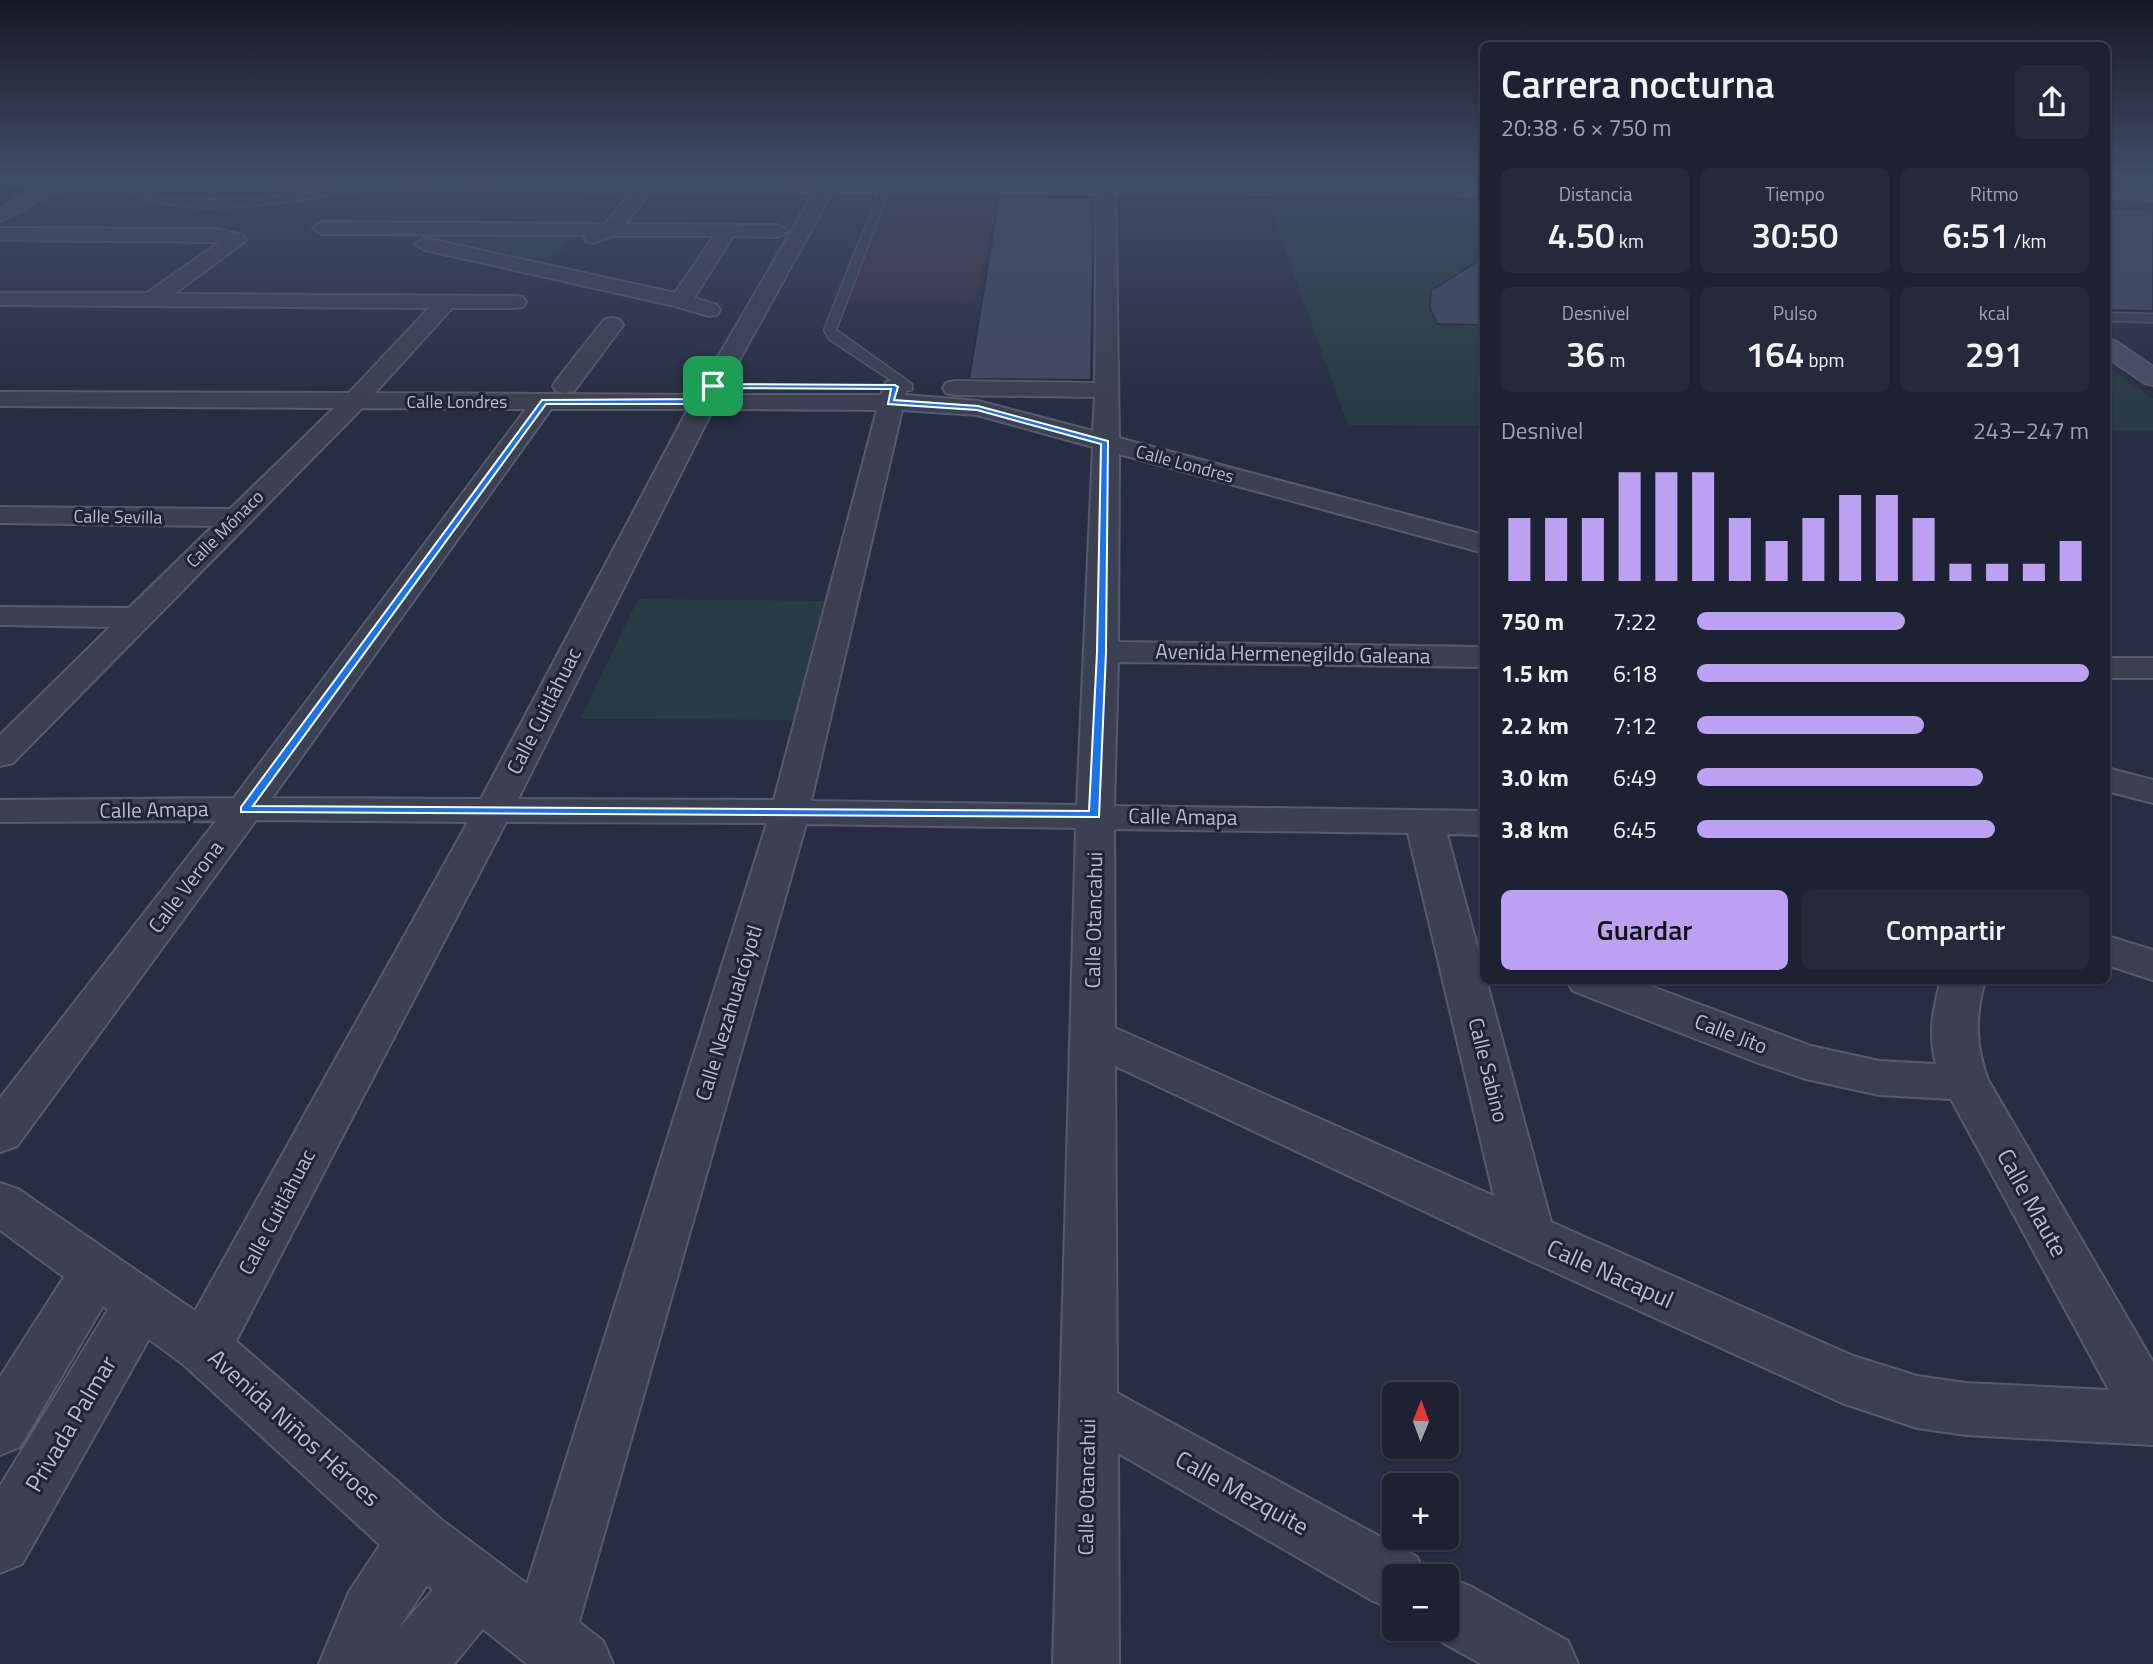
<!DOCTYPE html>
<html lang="es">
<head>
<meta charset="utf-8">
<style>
  :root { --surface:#1d2232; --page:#252a3a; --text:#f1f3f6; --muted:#a0a4ac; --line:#3b3f4d; --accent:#bca0f2 }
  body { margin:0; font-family:"Titillium Web",sans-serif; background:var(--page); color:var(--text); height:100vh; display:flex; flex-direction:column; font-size:26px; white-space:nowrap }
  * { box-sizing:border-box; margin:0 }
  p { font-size:23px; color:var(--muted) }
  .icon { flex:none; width:38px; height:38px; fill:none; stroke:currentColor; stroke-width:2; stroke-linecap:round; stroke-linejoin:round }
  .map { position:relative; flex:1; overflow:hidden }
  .side { position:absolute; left:1480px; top:42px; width:630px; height:942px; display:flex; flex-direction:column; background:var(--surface); border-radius:10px; box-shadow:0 2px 5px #0004,0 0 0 2px var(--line) }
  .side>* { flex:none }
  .needle { width:46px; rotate:1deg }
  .tools { position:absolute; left:1382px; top:1382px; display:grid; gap:14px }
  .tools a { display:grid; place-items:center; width:77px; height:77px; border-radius:10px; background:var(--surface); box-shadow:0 2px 5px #0004,0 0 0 2px var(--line); font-size:35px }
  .pin { position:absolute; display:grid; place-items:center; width:60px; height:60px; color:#fff; margin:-30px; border-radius:14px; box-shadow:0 4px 10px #0006 }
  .round { display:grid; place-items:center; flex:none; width:74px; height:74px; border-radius:10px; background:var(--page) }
  .head { display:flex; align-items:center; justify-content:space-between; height:119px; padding:0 21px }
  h1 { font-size:38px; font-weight:600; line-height:52px }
  .metrics { display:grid; grid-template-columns:repeat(3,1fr); gap:10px; height:119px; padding:7px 21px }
  .metrics div { display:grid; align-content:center; border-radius:10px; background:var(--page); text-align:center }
  .metrics b { font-size:35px; font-weight:600 }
  .metrics small { font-size:19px; font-weight:400 }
  .metrics p { font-size:19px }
  .chart { height:196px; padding:14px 21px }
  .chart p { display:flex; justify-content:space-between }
  .chart svg { width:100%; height:126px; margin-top:7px; stroke:var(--accent); stroke-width:6 }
  .action { display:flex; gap:14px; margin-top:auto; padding:14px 21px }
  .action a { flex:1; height:80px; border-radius:10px; background:var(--accent); color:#111; font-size:28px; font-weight:600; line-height:80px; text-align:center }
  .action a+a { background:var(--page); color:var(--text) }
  ul { padding:0 21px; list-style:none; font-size:23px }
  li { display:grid; grid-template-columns:112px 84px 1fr; align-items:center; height:52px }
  li i { height:18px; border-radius:9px; background:var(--accent) }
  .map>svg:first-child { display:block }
  .medical { fill:#383343 }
  .green { fill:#293b44 }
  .building { fill:#434a63; stroke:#22273a; stroke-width:2 }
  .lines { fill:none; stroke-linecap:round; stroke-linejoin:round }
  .service-casing { stroke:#565b6d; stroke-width:3 }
  .minor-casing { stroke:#565b6d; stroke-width:4 }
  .tertiary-casing { stroke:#565b6d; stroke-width:4 }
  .secondary-casing { stroke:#565b6d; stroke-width:4 }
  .service { fill:#3b4052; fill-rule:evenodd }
  .minor { fill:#3b4052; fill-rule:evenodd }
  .tertiary { fill:#3b4052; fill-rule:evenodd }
  .secondary { fill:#494e65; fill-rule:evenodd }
  .route { fill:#1a73e8; stroke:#fff; stroke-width:2; fill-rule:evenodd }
  .labels { text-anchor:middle; stroke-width:6; stroke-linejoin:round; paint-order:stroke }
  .far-street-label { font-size:18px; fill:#b8bccc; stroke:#202438 }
  .street-label { font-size:21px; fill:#b8bccc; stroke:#202438 }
  .near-street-label { font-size:24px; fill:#b8bccc; stroke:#202438 }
</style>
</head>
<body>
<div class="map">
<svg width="2153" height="1664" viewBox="0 0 2153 1664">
  <rect width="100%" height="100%" fill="#272d43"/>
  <path class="medical" d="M 878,195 L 999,197 L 975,301 L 831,300 Z"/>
  <path class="green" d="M 1268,201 L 1484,202 L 1484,426 L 1348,425 Z
    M 576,233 L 547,267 L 423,238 L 423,235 Z
    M 2107,366 L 2153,399 L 2153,430 L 2107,430 Z
    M 638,599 L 836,601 L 803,720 L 580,719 Z"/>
  <path class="building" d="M 999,197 L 1094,197 L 1091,380 L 969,379 Z
    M 2107,209 L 2153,210 L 2153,311 L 2107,310 Z
    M 1484,257 L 1484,325 L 1437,324 L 1430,308 L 1431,291 Z"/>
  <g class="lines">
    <g class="service-casing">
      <path id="service" d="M 118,181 C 127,180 133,188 141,192 C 150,196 163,198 173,198 C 243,203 313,194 382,181 L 387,184 C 376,191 358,191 345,193 C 288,202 225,213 168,204 C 148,201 134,195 118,185 Z
        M 882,185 L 890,187 L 836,330 L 912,384 L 912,390 L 907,391 L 829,339 L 824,330 Z
        M 2107,313 L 2153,314 L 2153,322 L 2107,321 Z"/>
    </g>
    <g class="minor-casing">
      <path id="minor" d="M 1097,176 L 1115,176 L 1119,438 L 1484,535 L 1484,553 L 1119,454 L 1118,642 L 1484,647 L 1484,667 L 1118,662 L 1114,806 L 1484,811 L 1484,835 L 1447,834 L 1551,1222 L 1853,1356 L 1917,1376 L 1966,1383 L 2109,1390 L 1951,1099 L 1879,1095 L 1806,1079 L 1753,1061 L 1573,991 L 1566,980 L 1634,980 L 1811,1046 L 1879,1061 L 1936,1064 C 1928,1034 1933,1009 1941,980 L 1985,980 C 1975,1016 1975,1045 1988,1080 L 2153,1362 L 2153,1445 L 1966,1435 L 1917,1428 L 1842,1403 L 1511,1252 L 1115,1066 L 1117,1393 L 1417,1557 L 1425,1577 L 1395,1577 L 1395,1610 L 1373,1601 L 1118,1453 L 1119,1664 L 1053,1664 L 1076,828 L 806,824 L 579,1622 L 603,1641 L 613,1664 L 527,1664 L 483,1629 L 454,1664 L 319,1664 L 349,1592 L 380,1545 L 184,1365 L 149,1339 L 22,1564 L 0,1573 L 0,1486 L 108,1310 L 103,1306 L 20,1447 L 0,1455 L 0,1377 L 64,1277 L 0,1230 L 0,1183 L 18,1189 L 195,1311 L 468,822 L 256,820 L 17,1146 L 0,1152 L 0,1098 L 216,821 L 0,822 L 0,800 L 234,798 L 526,409 L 362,408 L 13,763 L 0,766 L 0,735 L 110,627 L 0,625 L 0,607 L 129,608 L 213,526 L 0,523 L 0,507 L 230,509 L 334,408 L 0,406 L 0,392 L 349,393 L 429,308 L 0,305 L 0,293 L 147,293 L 220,242 L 0,240 L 0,228 L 216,229 L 243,235 L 246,239 L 243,243 L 174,294 L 515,296 L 523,297 L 526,302 L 523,307 L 515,308 L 452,308 L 375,393 L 696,395 L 817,187 L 826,182 L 835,187 L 720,395 L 881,395 L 886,382 L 895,380 L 904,382 L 907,387 L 905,395 L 978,401 L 1093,431 L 1095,397 L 955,395 L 946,393 L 943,388 L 946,383 L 955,381 L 1095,383 ZM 551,409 L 688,409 L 481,799 L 272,798 ZM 713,409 L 877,410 L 774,800 L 518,799 ZM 902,410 L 977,415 L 1093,447 L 1077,805 L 811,801 ZM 506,822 L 767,823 L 527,1584 L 443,1521 L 236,1341 ZM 1114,829 L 1408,833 L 1494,1196 L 1115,1028 ZM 427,1585 L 433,1590 L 399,1628 Z
        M 1392,176 L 1409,176 L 1417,190 L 1414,194 L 1402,194 Z
        M 646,181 L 655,186 L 625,224 L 778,225 L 788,231 L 778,237 L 733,236 L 694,298 L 717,305 L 720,310 L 717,315 L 709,316 L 675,306 L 425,250 L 415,244 L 425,238 L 675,293 L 714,236 L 613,236 L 593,243 L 586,241 L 584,235 L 322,234 L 313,228 L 322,222 L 605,224 L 640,182 Z
        M 612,318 L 620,320 L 623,325 L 574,391 L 565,393 L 556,391 L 553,386 L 556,381 L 604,320 Z
        M 2107,658 L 2153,658 L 2153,678 L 2107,678 Z
        M 2107,768 L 2153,780 L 2153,803 L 2107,791 Z
        M 2107,936 L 2153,950 L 2153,980 L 2107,965 Z
        M 1447,1577 L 1470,1586 L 1568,1641 L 1578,1664 L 1481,1664 L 1424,1632 L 1424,1629 L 1447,1629 Z"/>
    </g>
    <g class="tertiary-casing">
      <path id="tertiary" d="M 0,176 L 67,179 L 70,183 L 61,188 L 0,182 Z"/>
    </g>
    <g class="secondary-casing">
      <path id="secondary" d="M 60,176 L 1484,185 L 1484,195 L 64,188 L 0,221 L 0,208 Z
        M 2107,188 L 2153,189 L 2153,199 L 2107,198 Z
        M 2107,339 L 2115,341 L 2153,367 L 2153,385 L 2145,383 L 2107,357 Z"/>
    </g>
    <use href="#service" class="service"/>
    <use href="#minor" class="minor"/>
    <use href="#tertiary" class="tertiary"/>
    <use href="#secondary" class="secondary"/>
  </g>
  <linearGradient id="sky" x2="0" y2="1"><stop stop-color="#151925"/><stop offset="0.43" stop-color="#414c66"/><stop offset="1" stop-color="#414c66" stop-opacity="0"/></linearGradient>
  <rect width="2153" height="409" fill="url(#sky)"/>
  <path class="route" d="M 713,384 L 895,385 L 898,387 L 894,400 L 978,406 L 1108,441 L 1106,652 L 1099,817 L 241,812 L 241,807 L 542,400 L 702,399 ZM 715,388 L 891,389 L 888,404 L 977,410 L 1101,444 L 1097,652 L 1089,811 L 253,806 L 546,404 L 704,404 Z"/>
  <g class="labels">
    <g class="far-street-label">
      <text x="457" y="408">Calle Londres</text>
      <text transform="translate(1185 464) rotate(15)" y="6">Calle Londres</text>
      <text transform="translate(118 517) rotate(1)" y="6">Calle Sevilla</text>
      <text transform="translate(225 529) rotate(-45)" y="6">Calle Mónaco</text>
    </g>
    <g class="street-label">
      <text transform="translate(1293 654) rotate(1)" y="7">Avenida Hermenegildo Galeana</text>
      <text transform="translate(544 711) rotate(-63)" y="7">Calle Cuitláhuac</text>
      <text transform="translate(154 810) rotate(-1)" y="7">Calle Amapa</text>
      <text transform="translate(1183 817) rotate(1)" y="7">Calle Amapa</text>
      <text transform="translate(186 887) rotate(-53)" y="7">Calle Verona</text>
      <text transform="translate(1094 920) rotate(-89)" y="7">Calle Otancahui</text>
      <text transform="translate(729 1013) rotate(-73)" y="7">Calle Nezahualcóyotl</text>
      <text transform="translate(1731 1034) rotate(21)" y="7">Calle Jito</text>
      <text transform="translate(1488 1070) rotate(76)" y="7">Calle Sabino</text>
      <text transform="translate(277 1212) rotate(-62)" y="7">Calle Cuitláhuac</text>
      <text transform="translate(1087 1487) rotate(-89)" y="7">Calle Otancahui</text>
    </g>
    <g class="near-street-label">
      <text transform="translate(2032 1203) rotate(61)" y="8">Calle Maute</text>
      <text transform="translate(1610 1274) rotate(24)" y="8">Calle Nacapul</text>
      <text transform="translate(71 1424) rotate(-59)" y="8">Privada Palmar</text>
      <text transform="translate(294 1428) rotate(42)" y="8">Avenida Niños Héroes</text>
      <text transform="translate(1242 1493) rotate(29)" y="8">Calle Mezquite</text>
    </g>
  </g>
</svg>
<div class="tools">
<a><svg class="needle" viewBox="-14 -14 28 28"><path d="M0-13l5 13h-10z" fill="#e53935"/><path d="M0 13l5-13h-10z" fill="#a0a4ac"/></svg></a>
<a>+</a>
<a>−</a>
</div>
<div class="pin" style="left:713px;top:386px;background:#1e9e55"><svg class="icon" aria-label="arrive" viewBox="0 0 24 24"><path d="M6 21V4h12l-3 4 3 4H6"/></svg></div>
<section class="side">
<div class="head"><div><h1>Carrera nocturna</h1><p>20:38 · 6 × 750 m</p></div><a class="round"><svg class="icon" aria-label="share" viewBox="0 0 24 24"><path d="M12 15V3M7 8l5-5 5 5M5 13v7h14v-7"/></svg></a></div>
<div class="metrics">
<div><p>Distancia</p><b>4.50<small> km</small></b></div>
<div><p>Tiempo</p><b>30:50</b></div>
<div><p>Ritmo</p><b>6:51<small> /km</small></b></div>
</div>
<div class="metrics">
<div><p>Desnivel</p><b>36<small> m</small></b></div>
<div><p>Pulso</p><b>164<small> bpm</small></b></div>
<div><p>kcal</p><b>291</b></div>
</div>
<div class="chart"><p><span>Desnivel</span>243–247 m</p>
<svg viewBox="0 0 160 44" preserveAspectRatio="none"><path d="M5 44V22M15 44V22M25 44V22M35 44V6M45 44V6M55 44V6M65 44V22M75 44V30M85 44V22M95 44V14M105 44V14M115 44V22M125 44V38M135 44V38M145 44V38M155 44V30"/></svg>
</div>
<ul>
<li><b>750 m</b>7:22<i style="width:53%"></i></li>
<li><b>1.5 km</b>6:18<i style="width:100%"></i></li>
<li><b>2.2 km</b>7:12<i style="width:58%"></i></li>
<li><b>3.0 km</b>6:49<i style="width:73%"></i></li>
<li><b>3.8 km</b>6:45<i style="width:76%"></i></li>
</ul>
<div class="action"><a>Guardar</a><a>Compartir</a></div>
</section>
</div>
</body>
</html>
